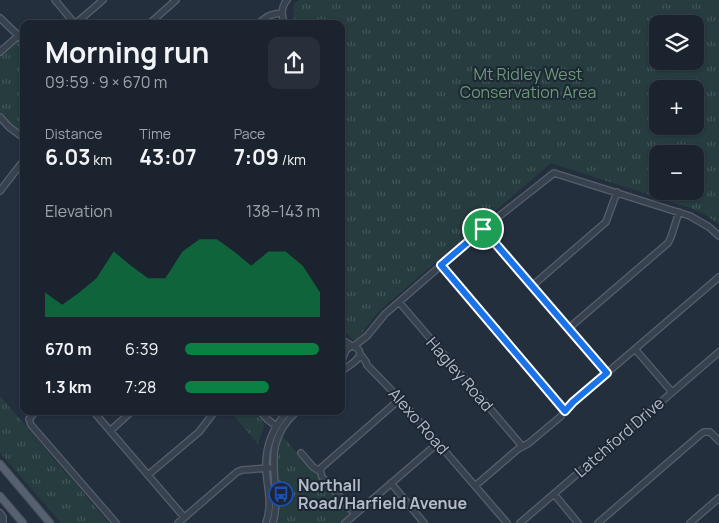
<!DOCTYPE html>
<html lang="en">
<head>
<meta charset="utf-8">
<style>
  :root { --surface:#1b232e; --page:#282f3a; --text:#f1f3f6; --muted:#a0a4aa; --line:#39404a; --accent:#0b8043 }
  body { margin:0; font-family:Manrope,sans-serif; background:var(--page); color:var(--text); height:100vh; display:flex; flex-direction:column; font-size:19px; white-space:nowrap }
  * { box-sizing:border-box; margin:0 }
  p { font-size:16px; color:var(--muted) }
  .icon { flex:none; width:28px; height:28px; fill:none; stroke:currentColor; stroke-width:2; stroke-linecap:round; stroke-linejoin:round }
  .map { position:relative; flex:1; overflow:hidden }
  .details { position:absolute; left:20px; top:20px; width:325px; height:395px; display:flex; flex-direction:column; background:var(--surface); border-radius:10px; box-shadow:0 1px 4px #0004,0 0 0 1px var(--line) }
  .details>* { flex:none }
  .fabs { position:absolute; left:649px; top:15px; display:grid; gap:10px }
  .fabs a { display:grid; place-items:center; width:55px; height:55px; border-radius:10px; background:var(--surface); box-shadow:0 1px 4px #0004,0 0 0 1px var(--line); font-size:25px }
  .pin { position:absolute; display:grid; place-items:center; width:42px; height:42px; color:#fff; margin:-21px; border:2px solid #fff; border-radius:50%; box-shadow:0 1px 5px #0007 }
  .round { display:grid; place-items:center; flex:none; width:52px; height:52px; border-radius:10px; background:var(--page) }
  .headline { display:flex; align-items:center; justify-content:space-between; height:85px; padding:0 25px }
  h1 { font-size:28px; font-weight:700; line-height:38px }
  .metrics { display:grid; grid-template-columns:repeat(3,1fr); gap:8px; height:85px; padding:5px 25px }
  .metrics div { display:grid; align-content:center }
  .metrics b { font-size:21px; font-weight:700 }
  .metrics small { font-size:14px; font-weight:400 }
  .metrics p { font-size:14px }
  .chart { height:140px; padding:10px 25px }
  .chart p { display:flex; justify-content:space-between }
  .chart svg { width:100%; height:90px; margin-top:5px; fill:var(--accent); opacity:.7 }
  ul { padding:0 25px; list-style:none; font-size:16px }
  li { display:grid; grid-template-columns:80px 60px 1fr; align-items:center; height:38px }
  li i { height:12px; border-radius:6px; background:var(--accent) }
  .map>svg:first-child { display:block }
  .grass { fill:url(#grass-tufts); fill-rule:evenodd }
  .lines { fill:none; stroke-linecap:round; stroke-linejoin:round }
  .minor-casing { stroke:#565f6c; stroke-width:8 }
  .major-casing { stroke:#414a57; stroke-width:9 }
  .minor { stroke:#38414e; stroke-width:5.5 }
  .major { stroke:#56606e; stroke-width:7 }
  .route-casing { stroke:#fff; stroke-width:10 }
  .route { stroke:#1a73e8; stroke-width:6 }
  .labels { text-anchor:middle; stroke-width:4; stroke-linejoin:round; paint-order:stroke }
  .park-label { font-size:16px; fill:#6b9a76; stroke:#1d2633 }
  .street-label { font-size:16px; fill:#b4bcc9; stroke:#1d2633 }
  .poi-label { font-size:16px; font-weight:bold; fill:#b4bcc9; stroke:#1d2633; text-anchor:start }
</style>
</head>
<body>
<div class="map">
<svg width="719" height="523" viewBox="0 0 719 523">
  <defs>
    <pattern id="grass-tufts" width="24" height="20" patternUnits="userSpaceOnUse" patternTransform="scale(1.25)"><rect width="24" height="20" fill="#263c3f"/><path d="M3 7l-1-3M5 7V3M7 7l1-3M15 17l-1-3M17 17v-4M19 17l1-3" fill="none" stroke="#435659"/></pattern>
  </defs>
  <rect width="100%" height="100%" fill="#242f3e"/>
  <path class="grass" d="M 299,0 L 719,0 L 719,225 L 706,215 L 690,208 L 551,163 L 378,312 L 357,339 L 352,339 L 341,327 L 341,24 L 294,24 L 293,22 L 294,4 ZM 658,24 L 695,24 L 695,61 L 658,61 ZM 658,89 L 695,89 L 695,126 L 658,126 ZM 658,154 L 695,154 L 695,191 L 658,191 Z
    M 18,42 L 24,45 L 24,135 L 10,124 L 0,113 L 0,56 L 15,43 Z
    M 0,396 L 109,523 L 61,523 L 0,453 Z
    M 230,411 L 254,411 C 269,428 264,424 258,444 Z
    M 282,436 L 349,511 L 349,514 L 341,523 L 276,523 L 280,499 L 276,459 L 278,447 Z"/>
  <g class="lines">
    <g class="minor-casing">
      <path id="minor" d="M 55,0 L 75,24
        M 0,18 L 24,41
        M 75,24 L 103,0
        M 149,24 L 176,0
        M 258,24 C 267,16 270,14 282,13
        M 285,24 C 281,16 281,7 287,0
        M 0,52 L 18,36
        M 0,117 L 9,127 L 24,138
        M 0,191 L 24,160
        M 483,229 L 607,373
        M 441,265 L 565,411
        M 532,286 L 606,222 L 617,192
        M 399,302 L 522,446
        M 569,328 L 668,243 L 671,237 L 679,212
        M 341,339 L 352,346
        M 354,346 L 367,336 L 385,314 L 445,262 L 488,225 L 554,173 L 690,216 L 709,227 L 719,236
        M 635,349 L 672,392
        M 360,354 L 366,362 L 367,365 L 400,399 L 507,523
        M 341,362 C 345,355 344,347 354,346 L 359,350 L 360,354 C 357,363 348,365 341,372
        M 36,411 L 29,419 L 31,425 L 116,523
        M 93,411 L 184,517
        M 260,411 L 267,419 L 276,426
        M 110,431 L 132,411
        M 301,453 L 313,467 L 320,471 L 322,477 L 355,514
        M 320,471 L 322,467 L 400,399
        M 148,475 L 199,432 L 215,411
        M 391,483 L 424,523
        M 475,486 L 518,449 L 529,443 L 560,417 L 573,402 L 719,277
        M 554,494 L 578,523
        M 0,513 L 3,517 L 3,523
        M 178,523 L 237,472 L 242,470 L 269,468
        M 266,523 C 273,502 267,489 266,469 C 265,447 273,427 288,411
        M 273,523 C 284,481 256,448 297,411
        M 345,523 L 438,443
        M 520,523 L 719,352
        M 598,523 L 701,434 L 704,432 L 710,432 L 719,441
        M 690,523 L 719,498"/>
    </g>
    <g class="major-casing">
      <path id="major" d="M 0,464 L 50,523
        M 0,496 L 23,523"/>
    </g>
    <use href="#minor" class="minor"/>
    <use href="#major" class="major"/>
  </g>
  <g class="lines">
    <g class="route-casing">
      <path id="route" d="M 483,229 L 607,373 L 573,402 L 565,411 L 441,265 Z"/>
    </g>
    <use href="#route" class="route"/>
  </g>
  <defs>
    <g id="bus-ring" transform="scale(1.25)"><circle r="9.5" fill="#1d2633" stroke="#1a4fb4" stroke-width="1.5"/><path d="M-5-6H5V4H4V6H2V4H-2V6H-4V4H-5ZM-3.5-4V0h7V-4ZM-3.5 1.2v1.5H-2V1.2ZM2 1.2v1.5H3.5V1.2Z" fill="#1a4fb4"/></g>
  </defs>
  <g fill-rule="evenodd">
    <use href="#bus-ring" x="281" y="494"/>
  </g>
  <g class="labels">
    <g class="park-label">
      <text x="528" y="80">Mt Ridley West<tspan x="528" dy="18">Conservation Area</tspan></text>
    </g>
    <g class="street-label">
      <text transform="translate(460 374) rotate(49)" y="6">Hagley Road</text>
      <text transform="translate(419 421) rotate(49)" y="6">Alexo Road</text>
      <text transform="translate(619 437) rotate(-41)" y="6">Latchford Drive</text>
    </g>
    <g class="poi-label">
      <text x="298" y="491">Northall<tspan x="298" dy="18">Road/Harfield Avenue</tspan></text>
    </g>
  </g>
</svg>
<div class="fabs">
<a><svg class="icon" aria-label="layers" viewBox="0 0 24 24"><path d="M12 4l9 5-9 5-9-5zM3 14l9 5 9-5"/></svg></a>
<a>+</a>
<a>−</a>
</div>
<div class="pin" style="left:483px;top:229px;background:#1e9e55"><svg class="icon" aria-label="arrive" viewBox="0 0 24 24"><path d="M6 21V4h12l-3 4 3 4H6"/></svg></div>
<section class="details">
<div class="headline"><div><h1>Morning run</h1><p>09:59 · 9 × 670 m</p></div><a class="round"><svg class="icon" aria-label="share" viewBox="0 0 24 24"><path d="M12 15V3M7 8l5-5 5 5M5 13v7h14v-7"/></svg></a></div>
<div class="metrics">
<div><p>Distance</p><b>6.03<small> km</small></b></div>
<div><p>Time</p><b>43:07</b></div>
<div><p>Pace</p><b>7:09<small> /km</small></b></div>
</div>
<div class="chart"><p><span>Elevation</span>138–143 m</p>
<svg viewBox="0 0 160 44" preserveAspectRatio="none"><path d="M0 44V32L10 38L20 32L30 25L40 12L50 19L60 25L70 25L80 12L90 6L100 6L110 12L120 19L130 12L140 12L150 19L160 32V44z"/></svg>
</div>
<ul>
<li><b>670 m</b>6:39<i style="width:99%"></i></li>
<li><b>1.3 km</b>7:28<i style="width:62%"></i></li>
</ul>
</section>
</div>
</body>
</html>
